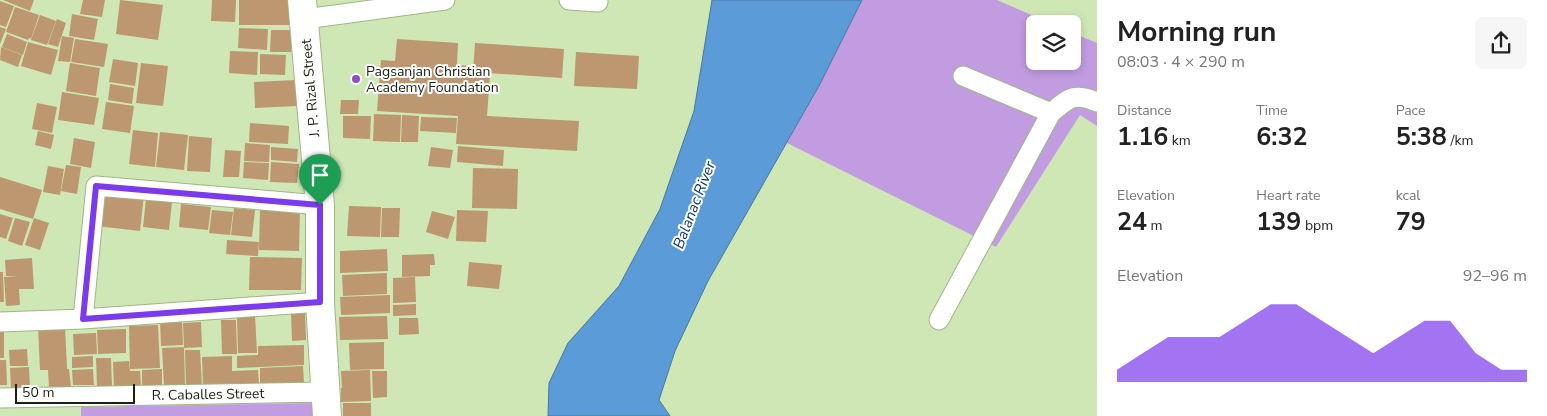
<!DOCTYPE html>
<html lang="en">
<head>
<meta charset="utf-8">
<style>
  :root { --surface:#fff; --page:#f6f6f6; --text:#222; --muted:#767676; --accent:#7c3aed }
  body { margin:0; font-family:"Nunito Sans",sans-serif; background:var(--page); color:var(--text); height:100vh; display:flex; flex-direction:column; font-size:19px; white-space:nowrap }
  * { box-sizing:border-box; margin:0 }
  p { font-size:16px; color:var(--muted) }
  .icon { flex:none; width:28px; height:28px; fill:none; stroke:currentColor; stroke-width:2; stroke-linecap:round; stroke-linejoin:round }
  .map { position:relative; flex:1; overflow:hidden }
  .drawer { display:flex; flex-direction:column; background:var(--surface); width:450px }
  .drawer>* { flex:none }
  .controls { position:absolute; left:1026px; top:15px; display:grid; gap:10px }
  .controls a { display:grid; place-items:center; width:55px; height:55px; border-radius:8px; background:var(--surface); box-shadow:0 2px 8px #0003; font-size:25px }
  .scale { position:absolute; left:15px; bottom:12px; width:120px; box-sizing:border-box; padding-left:5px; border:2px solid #19210f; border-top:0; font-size:14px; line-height:18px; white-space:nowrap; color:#19210f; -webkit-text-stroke:4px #fefefe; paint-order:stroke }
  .pin { position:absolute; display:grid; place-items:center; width:42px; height:42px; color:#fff; margin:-51px -21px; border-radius:50% 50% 50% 0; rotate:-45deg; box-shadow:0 0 5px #0007 }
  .pin .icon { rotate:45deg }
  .round { display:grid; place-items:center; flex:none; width:52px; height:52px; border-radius:8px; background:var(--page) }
  .summary { display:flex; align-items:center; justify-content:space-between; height:85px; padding:0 20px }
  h1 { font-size:28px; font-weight:700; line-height:38px }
  .metrics { display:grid; grid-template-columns:repeat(3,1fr); gap:8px; height:85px; padding:5px 20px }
  .metrics div { display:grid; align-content:center }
  .metrics b { font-size:25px; font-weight:700 }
  .metrics small { font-size:14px; font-weight:400 }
  .metrics p { font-size:14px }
  .chart { height:140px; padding:10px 20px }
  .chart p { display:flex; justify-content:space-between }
  .chart svg { width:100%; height:90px; margin-top:5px; fill:var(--accent); opacity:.7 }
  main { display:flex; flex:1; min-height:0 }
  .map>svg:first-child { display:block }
  .green { fill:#c19ce1 }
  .water { fill:#5b9cd8; stroke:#47779c }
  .building { fill:#bd976f }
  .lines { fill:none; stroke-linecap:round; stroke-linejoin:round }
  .street-casing { stroke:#9fb686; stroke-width:21 }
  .primary-casing { stroke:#9fb686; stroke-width:30 }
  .street { stroke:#fff; stroke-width:19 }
  .primary { stroke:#fff; stroke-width:28 }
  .route-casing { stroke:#fff; stroke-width:10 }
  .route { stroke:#7c3aed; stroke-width:6 }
  .poi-dot { fill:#904cc0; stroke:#fefefe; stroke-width:2 }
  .labels { text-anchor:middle; stroke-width:4; stroke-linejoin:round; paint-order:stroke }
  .poi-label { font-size:14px; fill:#19210f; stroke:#fefefe; text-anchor:start }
  .street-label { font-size:14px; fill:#19210f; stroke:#fefefe }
  .water-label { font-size:15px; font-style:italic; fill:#002f56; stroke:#fefefe }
</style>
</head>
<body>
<main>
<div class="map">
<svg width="1097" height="416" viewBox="0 0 1097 416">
  <rect width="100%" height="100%" fill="#cfe7b5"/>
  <path class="green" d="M 862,0 L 997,0 L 1052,24 L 1035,24 L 1035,61 L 1072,61 L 1073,33 L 1097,43 L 1097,126 L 1080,115 L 996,247 L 787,143 L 820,84 Z
    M 315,403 L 316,416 L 81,416 L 81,407 Z"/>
  <path class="water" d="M 712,0 L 862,0 L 820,84 L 708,281 L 675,351 L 659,400 L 670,416 L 548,416 L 549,383 L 568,343 L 619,286 L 660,209 L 694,111 Z"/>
  <path class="building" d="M 3,0 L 34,0 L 30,11 Z
    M 83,0 L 105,0 L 102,17 L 80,14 Z
    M 120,0 L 163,5 L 158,40 L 116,34 Z
    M 212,0 L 236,0 L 235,22 L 211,21 Z
    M 239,0 L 289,0 L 289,25 L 239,25 Z
    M 0,1 L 14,6 L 6,27 L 0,25 Z
    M 15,7 L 39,15 L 31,39 L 29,38 L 28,40 L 6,32 Z
    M 72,14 L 98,19 L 94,40 L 69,36 Z
    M 40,15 L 56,21 L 47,45 L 31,40 Z
    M 57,19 L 66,23 L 58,47 L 48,44 Z
    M 0,27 L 6,29 L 0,44 Z
    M 239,28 L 268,29 L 267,50 L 238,48 Z
    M 271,30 L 292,30 L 291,52 L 270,52 Z
    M 7,34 L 27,42 L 23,55 L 2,47 Z
    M 62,36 L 74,38 L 70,62 L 58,61 Z
    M 75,39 L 108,44 L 104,67 L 71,62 Z
    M 397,39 L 458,43 L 457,65 L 471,66 L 471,74 L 490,75 L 487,116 L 579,121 L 577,151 L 456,144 L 458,116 L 377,111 L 381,60 L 395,61 Z
    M 28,42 L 58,50 L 51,75 L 21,66 Z
    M 475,43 L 564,49 L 562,78 L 473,72 Z
    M 1,47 L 22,55 L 18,67 L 0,60 Z
    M 230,51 L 258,52 L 257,75 L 229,73 Z
    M 576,52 L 639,56 L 637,89 L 574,86 Z
    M 260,54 L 286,55 L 285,75 L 260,74 Z
    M 113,59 L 138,63 L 135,86 L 109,82 Z
    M 70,63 L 100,68 L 96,96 L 66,91 Z
    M 141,63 L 168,66 L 163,106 L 136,103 Z
    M 296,80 L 297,106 L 255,108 L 254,82 Z
    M 110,84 L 134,88 L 132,104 L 108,100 Z
    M 62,92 L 99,98 L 94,125 L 58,120 Z
    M 341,100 L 359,100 L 358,114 L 340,114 Z
    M 106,102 L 134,106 L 130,133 L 102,129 Z
    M 37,103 L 57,107 L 52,133 L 32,129 Z
    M 374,114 L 401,115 L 400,142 L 373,141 Z
    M 402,115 L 419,116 L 418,142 L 401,142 Z
    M 343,116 L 371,116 L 370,139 L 343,138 Z
    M 421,117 L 457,118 L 456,133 L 420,131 Z
    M 250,123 L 289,126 L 288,144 L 249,142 Z
    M 133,130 L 158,133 L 155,167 L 129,164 Z
    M 38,131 L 54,135 L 51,149 L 35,145 Z
    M 160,132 L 188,135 L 184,170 L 156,167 Z
    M 189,136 L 212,138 L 210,172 L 187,171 Z
    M 74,138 L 95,142 L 91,168 L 70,164 Z
    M 245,143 L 270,145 L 269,162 L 244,161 Z
    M 458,146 L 504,150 L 503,166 L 457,162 Z
    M 271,147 L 298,149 L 297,162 L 271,160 Z
    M 431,147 L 453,150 L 450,168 L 428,166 Z
    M 225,150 L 241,151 L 239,177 L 223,177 Z
    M 244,162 L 269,163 L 268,180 L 243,178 Z
    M 271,162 L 299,164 L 297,183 L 270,182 Z
    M 66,165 L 81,167 L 77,194 L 61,191 Z
    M 48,166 L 64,169 L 60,195 L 43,192 Z
    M 473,168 L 518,169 L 517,209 L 472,208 Z
    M 0,177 L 42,190 L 33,219 L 0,209 Z
    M 100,190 L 144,195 L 140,231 L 96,226 Z
    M 146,199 L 172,202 L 169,230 L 143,227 Z
    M 181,204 L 211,207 L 208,230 L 179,227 Z
    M 349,206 L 381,207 L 380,237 L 347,236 Z
    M 234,208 L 255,210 L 252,237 L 231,235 Z
    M 382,208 L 400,208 L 399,237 L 381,237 Z
    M 260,209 L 300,210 L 299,251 L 259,250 Z
    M 212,210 L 233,212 L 230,235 L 209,233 Z
    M 457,210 L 488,211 L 486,242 L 456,241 Z
    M 432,211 L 455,217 L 448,239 L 426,232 Z
    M 0,214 L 13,218 L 6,239 L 0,237 Z
    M 15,218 L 30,222 L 22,246 L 8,241 Z
    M 34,218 L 49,223 L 40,250 L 25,245 Z
    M 227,240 L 259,242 L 258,256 L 226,254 Z
    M 387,249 L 388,271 L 340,273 L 340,251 Z
    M 434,254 L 435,265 L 430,265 L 430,276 L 402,277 L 402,255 Z
    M 250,257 L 302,258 L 301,290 L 249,290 Z
    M 32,258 L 34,289 L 19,289 L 20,305 L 6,306 L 4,277 L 18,276 L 6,276 L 5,260 Z
    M 469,262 L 502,265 L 499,289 L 467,286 Z
    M 0,272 L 3,272 L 4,302 L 0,302 Z
    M 387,273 L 387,294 L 343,296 L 342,275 Z
    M 415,277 L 416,302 L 393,303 L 393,278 Z
    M 390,295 L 390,313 L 341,315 L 340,297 Z
    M 416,304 L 416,315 L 393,316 L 393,305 Z
    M 305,312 L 306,340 L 292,341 L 291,313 Z
    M 255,315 L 257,353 L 238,353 L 237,316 Z
    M 387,316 L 388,339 L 340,340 L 339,317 Z
    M 399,318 L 418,318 L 419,334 L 399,335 Z
    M 182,320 L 183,345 L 161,346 L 160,321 Z
    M 221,320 L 236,320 L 237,354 L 222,354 Z
    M 201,322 L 202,347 L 184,348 L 183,323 Z
    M 65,325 L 67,369 L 69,369 L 71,387 L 49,388 L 48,370 L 40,370 L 38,327 Z
    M 158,325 L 160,368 L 130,369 L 129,326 Z
    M 0,327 L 4,327 L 4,358 L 0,358 Z
    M 126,329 L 126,353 L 98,354 L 97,330 Z
    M 96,333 L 97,354 L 74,355 L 73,334 Z
    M 384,342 L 384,369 L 350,370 L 349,343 Z
    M 304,345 L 304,365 L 237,368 L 237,356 L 258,355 L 258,346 Z
    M 184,347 L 185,386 L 164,386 L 162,348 Z
    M 27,349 L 28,366 L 10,366 L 9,350 Z
    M 185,350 L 200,350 L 202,387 L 186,387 Z
    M 93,356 L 93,367 L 72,368 L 72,357 Z
    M 232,356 L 232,371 L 258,370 L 259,385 L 203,386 L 202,357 Z
    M 96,358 L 111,358 L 112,386 L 97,387 Z
    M 0,360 L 6,360 L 7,385 L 0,385 Z
    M 129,361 L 130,371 L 140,371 L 141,387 L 114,388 L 113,362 Z
    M 303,366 L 304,383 L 260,385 L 260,368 Z
    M 29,367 L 30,387 L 11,388 L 10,368 Z
    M 93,369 L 94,385 L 73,385 L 72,370 Z
    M 162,369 L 162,386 L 142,386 L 142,370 Z
    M 370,370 L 371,401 L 341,402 L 341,388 L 355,388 L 342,388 L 341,371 Z
    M 372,371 L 387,371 L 387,397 L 373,398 Z
    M 343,403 L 371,403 L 371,416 L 343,416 Z"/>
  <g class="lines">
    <g class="street-casing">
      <path id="street" d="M 569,0 L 598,2
        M 305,19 L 445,0
        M 963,76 L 1051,113 C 1069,98 1074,92 1097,102
        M 83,319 L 96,186 L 320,205
        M 939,320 L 1051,113
        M 0,322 L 83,319 L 320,302
        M 0,398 L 325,392"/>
    </g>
    <g class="primary-casing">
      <path id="primary" d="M 302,0 L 320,205 L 320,302 L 327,416"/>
    </g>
    <use href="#street" class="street"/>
    <use href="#primary" class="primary"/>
  </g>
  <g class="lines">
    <g class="route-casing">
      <path id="route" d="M 96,186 L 320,205 L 320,302 L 83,319 Z"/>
    </g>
    <use href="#route" class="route"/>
  </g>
  <circle class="poi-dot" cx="356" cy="79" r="5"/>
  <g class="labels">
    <g class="poi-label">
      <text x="366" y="76">Pagsanjan Christian<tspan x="366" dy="16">Academy Foundation</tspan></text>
    </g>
    <g class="street-label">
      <text transform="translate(310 88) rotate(-95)" y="5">J. P. Rizal Street</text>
      <text transform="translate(208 394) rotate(-1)" y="5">R. Caballes Street</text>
    </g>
    <g class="water-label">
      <text transform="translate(694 205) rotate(-69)" y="5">Balanac River</text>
    </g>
  </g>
</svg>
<div class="controls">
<a><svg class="icon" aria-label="layers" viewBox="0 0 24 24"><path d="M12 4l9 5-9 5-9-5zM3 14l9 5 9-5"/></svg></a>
</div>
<div class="scale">50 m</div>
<div class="pin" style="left:320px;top:205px;background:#1e9e55"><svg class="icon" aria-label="arrive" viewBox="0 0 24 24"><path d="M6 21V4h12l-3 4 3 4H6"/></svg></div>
</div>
<section class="drawer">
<div class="summary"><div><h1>Morning run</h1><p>08:03 · 4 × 290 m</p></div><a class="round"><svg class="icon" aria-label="share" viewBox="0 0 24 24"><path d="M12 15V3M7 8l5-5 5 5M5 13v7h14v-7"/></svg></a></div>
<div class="metrics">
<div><p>Distance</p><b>1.16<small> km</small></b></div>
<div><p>Time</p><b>6:32</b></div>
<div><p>Pace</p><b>5:38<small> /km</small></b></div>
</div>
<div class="metrics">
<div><p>Elevation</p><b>24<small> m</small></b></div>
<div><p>Heart rate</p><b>139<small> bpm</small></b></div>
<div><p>kcal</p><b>79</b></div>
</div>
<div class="chart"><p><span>Elevation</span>92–96 m</p>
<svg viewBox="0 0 160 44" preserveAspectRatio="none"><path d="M0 44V38L10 30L20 22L30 22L40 22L50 14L60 6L70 6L80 14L90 22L100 30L110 22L120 14L130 14L140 30L150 38L160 38V44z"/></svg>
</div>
</section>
</main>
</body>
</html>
